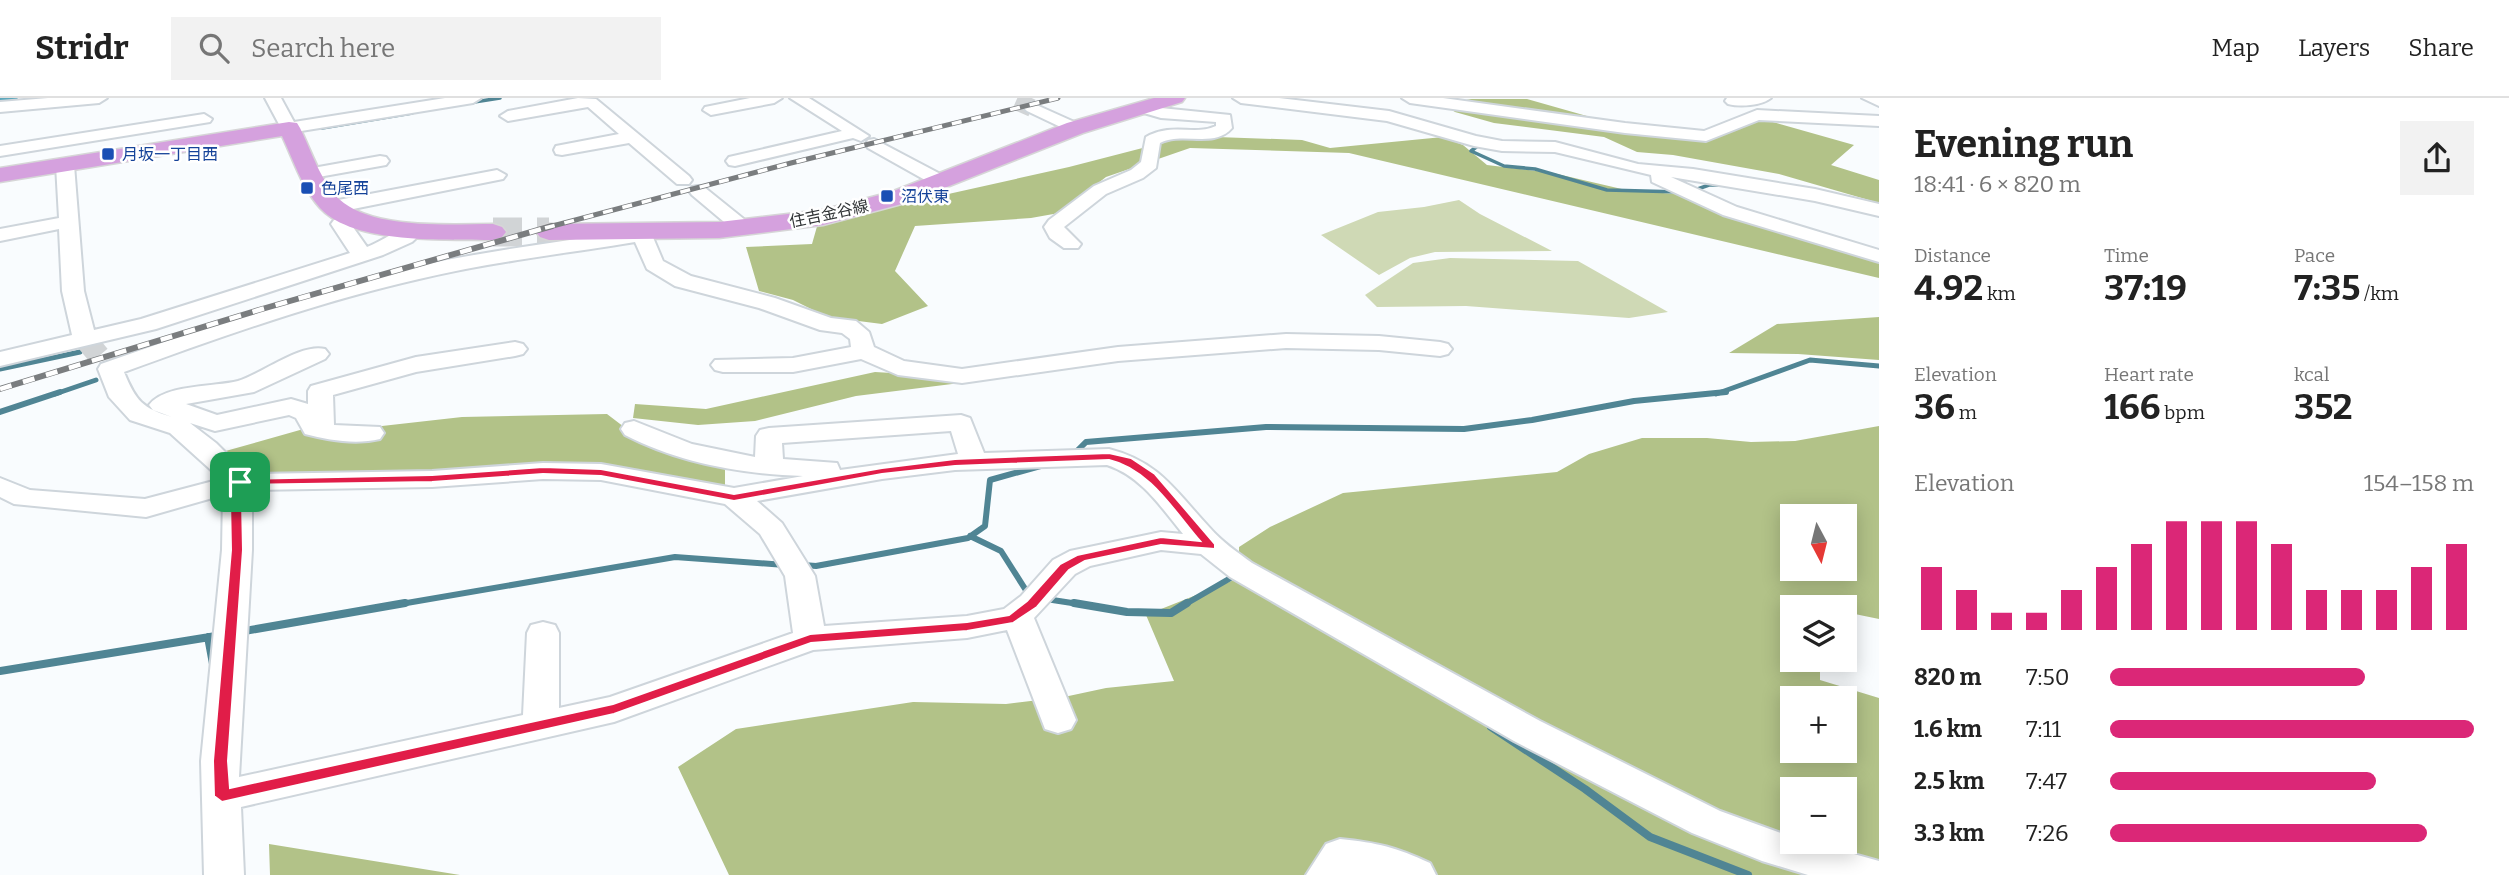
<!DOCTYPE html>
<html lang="en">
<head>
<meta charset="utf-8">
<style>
  :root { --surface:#fff; --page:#f2f2f2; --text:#222; --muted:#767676; --line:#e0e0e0; --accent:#db2777 }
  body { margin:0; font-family:Bitter,"Noto Sans JP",serif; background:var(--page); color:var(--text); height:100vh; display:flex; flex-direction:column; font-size:26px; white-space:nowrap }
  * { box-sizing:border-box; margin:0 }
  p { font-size:23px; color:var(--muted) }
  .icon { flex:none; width:38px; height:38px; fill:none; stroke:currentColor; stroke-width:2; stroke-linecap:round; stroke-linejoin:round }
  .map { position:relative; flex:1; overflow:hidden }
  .drawer { display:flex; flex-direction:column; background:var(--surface); width:630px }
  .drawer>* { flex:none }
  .needle { width:46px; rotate:173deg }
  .controls { position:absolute; left:1780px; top:406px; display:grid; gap:14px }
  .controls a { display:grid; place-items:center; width:77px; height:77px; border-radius:0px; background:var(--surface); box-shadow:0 4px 18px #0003; font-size:35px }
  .pin { position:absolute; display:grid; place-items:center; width:60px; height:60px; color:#fff; margin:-30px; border-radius:14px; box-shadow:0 4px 10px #0006 }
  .round { display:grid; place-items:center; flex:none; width:74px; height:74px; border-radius:0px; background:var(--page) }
  .head { display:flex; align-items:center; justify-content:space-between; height:119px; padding:0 35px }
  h1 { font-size:38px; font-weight:700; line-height:52px }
  .stats { display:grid; grid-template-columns:repeat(3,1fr); gap:10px; height:119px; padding:7px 35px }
  .stats div { display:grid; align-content:center }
  .stats b { font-size:35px; font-weight:700 }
  .stats small { font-size:19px; font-weight:400 }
  .stats p { font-size:19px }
  .chart { height:196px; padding:14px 35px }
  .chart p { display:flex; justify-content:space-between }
  .chart svg { width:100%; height:126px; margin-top:7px; stroke:var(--accent); stroke-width:6 }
  ul { padding:0 35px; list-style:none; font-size:23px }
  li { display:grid; grid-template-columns:112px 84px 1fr; align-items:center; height:52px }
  li i { height:18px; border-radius:9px; background:var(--accent) }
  header { display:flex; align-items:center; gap:42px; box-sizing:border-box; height:98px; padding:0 35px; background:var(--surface); border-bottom:2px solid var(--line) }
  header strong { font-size:33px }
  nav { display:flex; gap:38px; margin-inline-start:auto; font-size:24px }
  .search { width:490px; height:63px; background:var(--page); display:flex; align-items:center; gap:18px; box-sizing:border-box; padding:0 24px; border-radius:0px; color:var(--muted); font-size:26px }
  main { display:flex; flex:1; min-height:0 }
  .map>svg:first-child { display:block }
  .green { fill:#cfd9b5 }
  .forest { fill:#b2c288; fill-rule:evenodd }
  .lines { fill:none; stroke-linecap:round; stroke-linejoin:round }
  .stream-far3 { stroke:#508594; stroke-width:3.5 }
  .stream-far2 { stroke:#508594; stroke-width:5 }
  .stream-far1 { stroke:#508594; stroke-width:6 }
  .stream { stroke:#508594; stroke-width:8 }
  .river { fill:#5ea8bc; fill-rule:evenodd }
  .minor-tunnel-far1 { stroke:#d1d4d6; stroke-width:18; stroke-dasharray:18 9; stroke-linecap:butt }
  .minor-tunnel { stroke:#d1d4d6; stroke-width:22; stroke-dasharray:22 11; stroke-linecap:butt }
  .major-tunnel { stroke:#d1d4d6; stroke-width:29; stroke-dasharray:29 15; stroke-linecap:butt }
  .minor-casing { stroke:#ced5db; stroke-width:4 }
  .major-casing { stroke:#d6d6d7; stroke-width:3 }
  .minor { fill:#fff; fill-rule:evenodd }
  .major { fill:#d5a1de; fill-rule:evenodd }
  .rail-far1-casing { stroke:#7a7d7f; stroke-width:5 }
  .rail-casing { stroke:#7a7d7f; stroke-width:6 }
  .rail-far1 { stroke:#fff; stroke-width:3.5; stroke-dasharray:10; stroke-linecap:butt }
  .rail { stroke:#fff; stroke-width:4.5; stroke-dasharray:12; stroke-linecap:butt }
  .route { fill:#e11d48; stroke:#fff; stroke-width:2; fill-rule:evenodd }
  .transit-dot { fill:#1a4fb4; stroke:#fff; stroke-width:2.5 }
  .labels { text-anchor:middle; stroke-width:5; stroke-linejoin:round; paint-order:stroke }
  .far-transit-label { font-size:16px; fill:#164399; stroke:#fff; text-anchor:start }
  .far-street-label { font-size:16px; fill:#313436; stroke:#fff }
</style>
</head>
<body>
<header>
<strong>Stridr</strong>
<div class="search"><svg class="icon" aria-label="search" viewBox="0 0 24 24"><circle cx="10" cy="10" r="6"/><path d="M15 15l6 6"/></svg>Search here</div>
<nav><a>Map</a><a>Layers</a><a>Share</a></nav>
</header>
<main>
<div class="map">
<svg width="1879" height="777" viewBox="0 0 1879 777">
  <rect width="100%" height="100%" fill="#f9fcfe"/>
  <path class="green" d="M 1459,102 L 1480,116 L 1552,153 L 1435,154 L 1410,160 L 1379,177 L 1321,137 L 1378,114 L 1424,109 Z
    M 1450,160 L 1578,163 L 1668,214 L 1629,220 L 1466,208 L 1377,209 L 1365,197 L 1413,165 Z"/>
  <path class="forest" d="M 1471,1 L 1527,1 L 1622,28 L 1706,38 L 1762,21 L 1854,47 L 1831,67 L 1879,82 L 1879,105 L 1779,76 L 1673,57 L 1637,54 L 1604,39 L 1494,25 L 1455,14 L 1443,6 Z
    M 1189,38 L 1302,42 L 1330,50 L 1443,39 L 1463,47 L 1487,67 L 1553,75 L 1626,92 L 1687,97 L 1805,142 L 1879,158 L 1879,180 L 1349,55 L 1190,50 L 1106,79 L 1059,115 L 1031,120 L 915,128 L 895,173 L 928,208 L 882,226 L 827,219 L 793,202 L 759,193 L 746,149 L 812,146 L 818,125 L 1069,69 Z
    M 1879,219 L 1879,262 L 1798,256 L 1729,255 L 1777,226 Z
    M 875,274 L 942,278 L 960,285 L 856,298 L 755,323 L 698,327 L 633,320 L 635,306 L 706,311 Z
    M 607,316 L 645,345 L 725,369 L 725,391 L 670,379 L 432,377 L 247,379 L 222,354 L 307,330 L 382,328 L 462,319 Z
    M 1879,328 L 1879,521 L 1845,514 L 1844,509 L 1792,509 L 1792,562 L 1820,562 L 1820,582 L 1879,600 L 1879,777 L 729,777 L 678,669 L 736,631 L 913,604 L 1006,606 L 1064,599 L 1106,590 L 1174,583 L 1146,517 L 1239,480 L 1239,449 L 1270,429 L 1343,395 L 1557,374 L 1589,356 L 1642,340 L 1707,340 L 1751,344 L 1795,343 ZM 1792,418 L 1844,418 L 1844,471 L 1792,471 ZM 1792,600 L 1844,600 L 1844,653 L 1792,653 ZM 1792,691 L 1844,691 L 1844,744 L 1792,744 Z
    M 269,746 L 460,777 L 270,777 Z"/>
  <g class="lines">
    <path class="stream-far3" d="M 468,5 L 500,0
      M 322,30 L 412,15
      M 1479,47 L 1471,53 L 1504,68 L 1535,71 L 1607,92 L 1681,94
      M 1692,93 L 1709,87 L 1726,87"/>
    <path class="stream-far2" d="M 0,271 L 80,254
      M 55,296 L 96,282
      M 1716,296 L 1810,262 L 1879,268"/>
    <path class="stream-far1" d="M 0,314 L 60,294
      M 1074,356 L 1086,344 L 1266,329 L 1464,331 L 1532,322 L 1634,303 L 1726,294
      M 970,438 L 1001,453 L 1029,497
      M 803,467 L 816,468 L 968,440 L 985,428 L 990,382 L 1044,367
      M 1046,501 L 1085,507
      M 395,507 L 675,459 L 785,467
      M 1184,507 L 1234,478 L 1237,480"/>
    <path class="stream" d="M 1074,505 L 1127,514 L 1171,515 L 1187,505
      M 239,534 L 405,505
      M 208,539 L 213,566
      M 0,573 L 222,537
      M 1491,629 L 1585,691 L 1650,739 L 1748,777"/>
    <path class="river" d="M 0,0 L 18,0 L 15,4 L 0,6 Z"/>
    <path class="minor-tunnel-far1" d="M 1016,3 L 1032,10"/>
    <path class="minor-tunnel" d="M 85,241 L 110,271"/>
    <path class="major-tunnel" d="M 493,134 L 549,134"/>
    <g class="minor-casing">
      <path id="minor" d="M 48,0 L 107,0 L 99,5 L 0,14 L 0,4 Z
        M 265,0 L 281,0 L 294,24 L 445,0 L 481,0 L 473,5 L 289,35 L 281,30 Z
        M 578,0 L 596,1 L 689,78 L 692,82 L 689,86 L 677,86 L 629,45 L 562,57 L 556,56 L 554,52 L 556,48 L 619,36 L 588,9 L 508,23 L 500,18 L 508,13 Z
        M 750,0 L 782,0 L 774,5 L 711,17 L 703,12 L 705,9 Z
        M 790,0 L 809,0 L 869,38 L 861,43 L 853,40 L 735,68 L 729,67 L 726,63 L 729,59 L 842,33 Z
        M 1233,0 L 1279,0 L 1389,13 L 1476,38 L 1502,43 L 1555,44 L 1638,66 L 1693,71 L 1815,91 L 1879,106 L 1879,118 L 1815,103 L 1671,79 L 1737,109 L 1879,152 L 1879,164 L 1723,117 L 1652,84 L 1651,77 L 1555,54 L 1502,53 L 1474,48 L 1387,23 L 1241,5 Z
        M 1402,0 L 1443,0 L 1625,25 L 1704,33 L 1757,12 L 1879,18 L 1879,28 L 1759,22 L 1706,43 L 1625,35 L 1410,5 Z
        M 1727,0 L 1771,0 C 1761,8 1740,9 1728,6 L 1725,3 Z
        M 1862,0 L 1879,0 L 1879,8 Z
        M 1032,5 L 1081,27 L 1083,30 L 1081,33 L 1069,33 L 1027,13 L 1024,10 L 1027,7 Z
        M 1142,5 L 1161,10 L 1230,17 L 1232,30 C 1214,51 1182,33 1160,45 L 1156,70 L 1143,80 L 1106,96 L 1064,129 L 1081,146 L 1078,150 L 1064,150 L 1050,140 L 1044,129 L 1049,122 L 1094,88 L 1131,72 L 1141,64 L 1146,39 C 1173,24 1194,38 1216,28 L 1216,24 L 1161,20 L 1137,13 L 1134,10 L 1137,7 Z
        M 204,16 L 212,21 L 210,24 L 0,58 L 0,48 Z
        M 874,41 L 946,79 L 949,83 L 946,87 L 934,87 L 868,50 L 866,46 L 868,42 Z
        M 380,58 L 386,59 L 389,63 L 386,67 L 313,80 L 304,75 L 313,70 Z
        M 65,62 L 74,67 L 84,193 L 94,232 L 141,221 L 350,155 L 331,126 L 334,122 L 348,122 L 367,149 C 382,143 400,130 415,126 L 425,132 L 412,144 L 383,157 L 156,231 L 0,268 L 0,254 L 72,237 L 62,193 L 59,131 L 0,143 L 0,131 L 59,120 L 56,67 Z
        M 497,72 L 506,77 L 503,81 L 333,115 L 324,109 L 333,103 Z
        M 698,88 L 704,89 L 750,126 L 753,130 L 750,134 L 736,134 L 692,97 L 689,93 L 692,89 Z
        M 644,127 L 654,133 L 652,137 L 663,163 L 691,178 L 775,200 L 831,220 L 856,223 L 869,234 L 874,249 L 904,263 L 962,271 L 1118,249 L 1286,236 L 1379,238 L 1440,244 L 1448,246 L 1452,251 L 1448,256 L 1440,258 L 1379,252 L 1286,250 L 1118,263 L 962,285 L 898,277 L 861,261 L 793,274 L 723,274 L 715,272 L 711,267 L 715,262 L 793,260 L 851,249 L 850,241 L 842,235 L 820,232 L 759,210 L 675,188 L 647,171 L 635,144 C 563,156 490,164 419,181 C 318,204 220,239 124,274 C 136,303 142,310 172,319 L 153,312 L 149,307 C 164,286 215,289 238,283 C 263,275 301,245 325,251 L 329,256 L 325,261 L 254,294 L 186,306 L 217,317 L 291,301 L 308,306 L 308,293 L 311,288 L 416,259 L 515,244 L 523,246 L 527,251 L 523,256 L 515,258 L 416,274 L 333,297 L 334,327 L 380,329 L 384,335 L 380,341 C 355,347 329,342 305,336 L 296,320 L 289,317 L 215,333 L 190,325 L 216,345 L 247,376 L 432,373 L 543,365 L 601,366 L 734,390 L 803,378 C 742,376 679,365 625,337 L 621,331 L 625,325 L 634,323 L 692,346 L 755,359 L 756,338 L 760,332 L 769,330 L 961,317 L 970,320 L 984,355 L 1109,351 C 1160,364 1176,394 1210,430 C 1222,444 1237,454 1252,465 L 1540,623 L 1720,713 L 1792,739 L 1792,744 L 1811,744 L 1879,763 L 1879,777 L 1808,777 L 1762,763 L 1692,735 L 1514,643 L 1230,479 L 1201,456 L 1161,452 L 1090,468 L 1075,476 L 1034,520 L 1076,622 L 1071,631 L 1058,635 L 1045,631 L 1007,532 L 967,540 L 813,552 L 614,624 L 241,709 L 244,777 L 204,777 L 201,663 L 222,452 L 223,397 L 146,419 L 14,406 L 0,399 L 0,380 L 30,392 L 145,401 L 221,381 L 170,335 L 130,322 L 109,299 L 98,271 L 101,266 C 206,229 310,193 418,168 C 490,152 562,144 635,132 ZM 951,333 L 958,356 L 840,372 L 837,365 L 783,361 L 782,345 ZM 1107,367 C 1141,378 1161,409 1183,436 L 1161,434 L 1070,453 L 1053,462 L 1021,498 L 1004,511 L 967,518 L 824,528 L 815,478 L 782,425 L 757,403 L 882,381 L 955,372 ZM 543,381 L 601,382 L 725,406 L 760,436 L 785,478 L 793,535 L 610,599 L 559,610 L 559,535 L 555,527 L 543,524 L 531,527 L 527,535 L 523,617 L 239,679 L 252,452 L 252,392 L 432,389 Z
        M 1340,741 C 1379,745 1395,749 1430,765 L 1436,777 L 1306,777 L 1326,746 Z"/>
    </g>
    <g class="major-casing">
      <path id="major" d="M 1154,0 L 1185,0 L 1182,4 L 1083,35 L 909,104 L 823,127 L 719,140 L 549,142 L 540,139 L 536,134 L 540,129 L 549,126 L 719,124 L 822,112 L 891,94 L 1067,25 Z
        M 289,24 L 297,25 L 300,30 C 311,52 321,84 339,101 C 373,132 449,126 493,126 L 502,129 L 506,134 L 502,139 L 493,142 C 446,141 354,147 320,110 C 302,90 293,61 282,38 L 0,84 L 0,70 Z"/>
    </g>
    <use href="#minor" class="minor"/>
    <use href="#major" class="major"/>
    <g class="rail-far1-casing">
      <path id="rail-far1" d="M 545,130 L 791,65 L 1058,0"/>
    </g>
    <g class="rail-casing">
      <path id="rail" d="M 0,291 L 262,211 L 552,128"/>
    </g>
    <use href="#rail-far1" class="rail-far1"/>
    <use href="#rail" class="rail"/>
  </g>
  <path class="route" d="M 1109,355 L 1131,360 L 1155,376 L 1215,446 L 1215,451 L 1161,447 L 1085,463 L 1069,472 L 1037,509 L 1013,525 L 967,533 L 811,545 L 614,616 L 222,704 L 214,698 L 213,663 L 231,452 L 230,402 L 236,381 L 432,377 L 543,369 L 601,371 L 734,396 L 882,370 L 955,361 ZM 1109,362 C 1149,371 1174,413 1200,443 L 1161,439 L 1077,457 L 1060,466 L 1027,503 L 1009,517 L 967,524 L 810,536 L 613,606 L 230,690 L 228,663 L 243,452 L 242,402 L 245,387 L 432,384 L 543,376 L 601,378 L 734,403 L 882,376 L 955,368 Z"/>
  <g class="transit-dot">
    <rect x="101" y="49" width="14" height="14" rx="3.5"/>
    <rect x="300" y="83" width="14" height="14" rx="3.5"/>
    <rect x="880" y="91" width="14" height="14" rx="3.5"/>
  </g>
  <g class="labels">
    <g class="far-transit-label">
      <text x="122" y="62">月坂一丁目西</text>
      <text x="321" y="96">色尾西</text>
      <text x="901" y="104">沼伏東</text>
    </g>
    <g class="far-street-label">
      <text transform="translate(829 115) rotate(-12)" y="6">住吉金谷線</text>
    </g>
  </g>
</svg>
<div class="controls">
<a><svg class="needle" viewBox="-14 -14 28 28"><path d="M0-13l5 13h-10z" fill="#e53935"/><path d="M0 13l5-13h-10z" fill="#767676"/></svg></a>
<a><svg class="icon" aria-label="layers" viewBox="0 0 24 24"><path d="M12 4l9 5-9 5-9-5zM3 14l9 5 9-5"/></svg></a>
<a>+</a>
<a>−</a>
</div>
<div class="pin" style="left:240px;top:384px;background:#1e9e55"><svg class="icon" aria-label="arrive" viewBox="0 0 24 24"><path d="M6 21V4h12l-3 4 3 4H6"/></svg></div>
</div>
<section class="drawer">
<div class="head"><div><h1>Evening run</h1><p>18:41 · 6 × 820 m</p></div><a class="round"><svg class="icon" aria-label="share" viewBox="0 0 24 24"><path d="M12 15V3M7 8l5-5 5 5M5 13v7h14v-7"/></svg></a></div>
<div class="stats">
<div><p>Distance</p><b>4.92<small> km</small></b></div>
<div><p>Time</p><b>37:19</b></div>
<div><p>Pace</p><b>7:35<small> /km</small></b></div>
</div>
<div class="stats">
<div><p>Elevation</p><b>36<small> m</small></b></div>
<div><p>Heart rate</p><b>166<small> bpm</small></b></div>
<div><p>kcal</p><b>352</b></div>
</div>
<div class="chart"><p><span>Elevation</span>154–158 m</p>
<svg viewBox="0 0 160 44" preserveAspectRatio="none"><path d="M5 44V22M15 44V30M25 44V38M35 44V38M45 44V30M55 44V22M65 44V14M75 44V6M85 44V6M95 44V6M105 44V14M115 44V30M125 44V30M135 44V30M145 44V22M155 44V14"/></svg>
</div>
<ul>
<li><b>820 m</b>7:50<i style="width:70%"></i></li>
<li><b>1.6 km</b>7:11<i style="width:100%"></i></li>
<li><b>2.5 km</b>7:47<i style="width:73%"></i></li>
<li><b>3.3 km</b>7:26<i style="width:87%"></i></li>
</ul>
</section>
</main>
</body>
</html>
